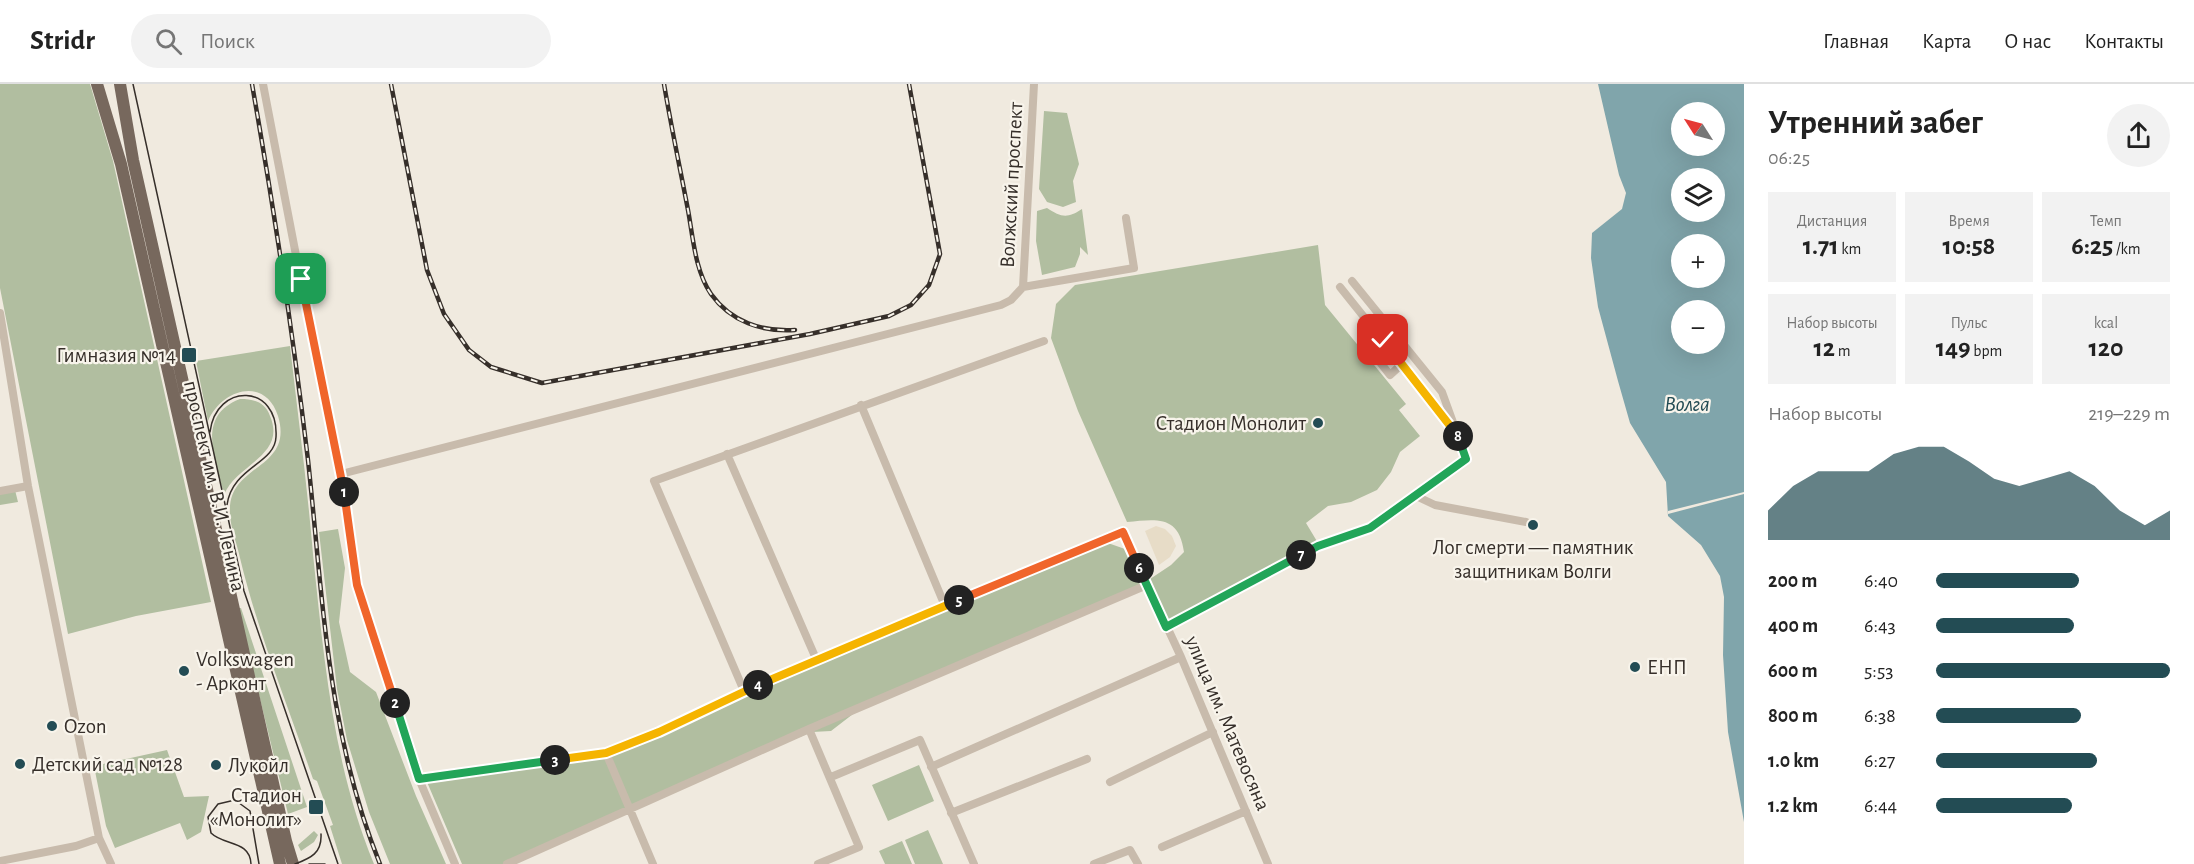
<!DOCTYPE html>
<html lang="ru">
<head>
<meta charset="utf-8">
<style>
  :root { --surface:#fff; --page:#f2f2f2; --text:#222; --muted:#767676; --line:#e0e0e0; --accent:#234c54 }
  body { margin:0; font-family:"Alegreya Sans",sans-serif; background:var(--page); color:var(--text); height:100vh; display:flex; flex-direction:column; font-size:22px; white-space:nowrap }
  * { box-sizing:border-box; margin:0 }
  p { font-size:20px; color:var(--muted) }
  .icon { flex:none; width:33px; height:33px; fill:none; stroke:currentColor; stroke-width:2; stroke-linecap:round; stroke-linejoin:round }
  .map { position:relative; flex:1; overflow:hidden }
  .drawer { display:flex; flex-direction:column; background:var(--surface); width:450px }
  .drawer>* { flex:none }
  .needle { width:39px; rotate:306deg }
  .controls { position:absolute; left:1671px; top:18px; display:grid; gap:12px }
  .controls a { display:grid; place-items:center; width:54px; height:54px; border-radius:50%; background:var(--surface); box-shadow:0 6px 24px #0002; font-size:30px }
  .pin { position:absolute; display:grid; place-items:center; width:51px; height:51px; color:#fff; margin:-26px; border-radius:12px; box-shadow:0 3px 9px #0006 }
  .km { position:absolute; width:30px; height:30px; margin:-15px; border-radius:50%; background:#222; color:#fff; font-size:16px; line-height:30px; text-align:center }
  .round { display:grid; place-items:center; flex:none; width:63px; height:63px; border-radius:32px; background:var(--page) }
  .head { display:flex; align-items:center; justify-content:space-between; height:102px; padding:0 24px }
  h1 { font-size:33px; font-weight:600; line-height:45px }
  .figures { display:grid; grid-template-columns:repeat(3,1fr); gap:9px; height:102px; padding:6px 24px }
  .figures div { display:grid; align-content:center; border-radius:0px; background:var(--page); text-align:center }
  .figures b { font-size:26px; font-weight:600 }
  .figures small { font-size:16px; font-weight:400 }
  .figures p { font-size:16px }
  .chart { height:168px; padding:12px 24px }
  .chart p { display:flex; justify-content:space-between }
  .chart svg { width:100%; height:108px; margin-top:6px; fill:var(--accent); opacity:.7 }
  ul { padding:0 24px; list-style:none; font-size:20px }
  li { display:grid; grid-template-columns:96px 72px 1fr; align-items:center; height:45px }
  li i { height:15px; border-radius:8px; background:var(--accent) }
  header { display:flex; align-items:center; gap:36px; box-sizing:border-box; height:84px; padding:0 30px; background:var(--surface); border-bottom:2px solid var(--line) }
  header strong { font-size:28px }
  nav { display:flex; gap:33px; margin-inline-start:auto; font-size:21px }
  .search { width:420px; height:54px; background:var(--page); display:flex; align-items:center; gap:15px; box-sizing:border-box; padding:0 21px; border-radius:33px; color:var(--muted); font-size:22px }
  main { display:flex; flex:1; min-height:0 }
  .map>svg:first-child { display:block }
  .green { fill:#b1bea0 }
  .plaza { fill:#e7dcc7 }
  .water { fill:#80a5ab; fill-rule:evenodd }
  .pier { fill:#f0eadf }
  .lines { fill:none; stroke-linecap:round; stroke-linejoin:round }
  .street { stroke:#c8bbac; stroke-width:8 }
  .primary { stroke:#77685d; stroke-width:12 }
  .tram { stroke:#362f2a; stroke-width:1.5 }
  .rail-casing { stroke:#362f2a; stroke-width:4.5 }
  .rail { stroke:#f8f4eb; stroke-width:2; stroke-dasharray:7; stroke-linecap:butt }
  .split-1-casing { stroke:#fff; stroke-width:12 }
  .split-2-casing { stroke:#fff; stroke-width:12 }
  .split-3-casing { stroke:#fff; stroke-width:12 }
  .split-4-casing { stroke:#fff; stroke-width:12 }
  .split-5-casing { stroke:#fff; stroke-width:12 }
  .split-6-casing { stroke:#fff; stroke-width:12 }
  .split-7-casing { stroke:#fff; stroke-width:12 }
  .split-8-casing { stroke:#fff; stroke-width:12 }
  .split-9-casing { stroke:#fff; stroke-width:12 }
  .split-1 { stroke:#f0652b; stroke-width:8 }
  .split-2 { stroke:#f0652b; stroke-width:8 }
  .split-3 { stroke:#22a559; stroke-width:8 }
  .split-4 { stroke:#f5b400; stroke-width:8 }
  .split-5 { stroke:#f5b400; stroke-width:8 }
  .split-6 { stroke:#f0652b; stroke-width:8 }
  .split-7 { stroke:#22a559; stroke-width:8 }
  .split-8 { stroke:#22a559; stroke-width:8 }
  .split-9 { stroke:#f5b400; stroke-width:8 }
  .poi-dot { fill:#234c54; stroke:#f8f4eb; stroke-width:2 }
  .labels { text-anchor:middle; stroke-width:4.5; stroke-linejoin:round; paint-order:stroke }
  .street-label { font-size:21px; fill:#362f2a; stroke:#f8f4eb }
  .poi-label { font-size:21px; fill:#362f2a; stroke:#f8f4eb; text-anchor:start }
  .water-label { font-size:22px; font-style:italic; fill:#234c54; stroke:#f8f4eb }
</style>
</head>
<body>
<header>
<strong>Stridr</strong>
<div class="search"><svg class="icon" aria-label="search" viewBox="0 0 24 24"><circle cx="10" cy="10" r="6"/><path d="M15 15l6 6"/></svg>Поиск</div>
<nav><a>Главная</a><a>Карта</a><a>О нас</a><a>Контакты</a></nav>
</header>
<main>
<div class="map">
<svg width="1744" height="780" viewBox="0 0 1744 780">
  <rect width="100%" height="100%" fill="#f0eadf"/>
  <path class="green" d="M 0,0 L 90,0 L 113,77 L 211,518 L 136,532 L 68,550 L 0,204 Z
    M 1044,27 L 1067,29 L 1079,80 L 1073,97 L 1076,118 L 1063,123 L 1047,118 L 1039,105 Z
    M 1047,124 C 1061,133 1067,135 1082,125 L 1088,171 L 1080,163 L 1080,170 L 1075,183 L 1042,191 L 1036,157 L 1037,127 Z
    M 1318,161 L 1325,221 L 1406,320 L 1399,326 L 1420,352 L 1400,368 L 1391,388 L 1377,406 L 1351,418 L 1328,422 L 1306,439 L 1318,459 L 1169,538 L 1150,495 L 1171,481 L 1184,468 C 1179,431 1157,435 1127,438 L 1078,327 L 1051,254 L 1056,220 L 1075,201 Z
    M 290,262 C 298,331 307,400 313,470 C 324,575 333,681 374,780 L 342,780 L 330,742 L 333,741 L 317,697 L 313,695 C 288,622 258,549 240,474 C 237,459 229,441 230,425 C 230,380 294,385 278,332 C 265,292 222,305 208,337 L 196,277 Z
    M 240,315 C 254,315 265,318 270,332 C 287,372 236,380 224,411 C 216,376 195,332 240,315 Z
    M 15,406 L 18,418 L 0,421 L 0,409 Z
    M 338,445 L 345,484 L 339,538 L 350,588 L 376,608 L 416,712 L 446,780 L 390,780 L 369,728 L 347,656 L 337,605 L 319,448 Z
    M 1105,458 L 1125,465 L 1141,500 L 866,620 L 831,647 L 812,648 L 630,722 L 505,780 L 462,780 L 427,698 L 607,671 L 745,609 Z
    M 238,524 L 241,524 L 307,723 L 288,730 Z
    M 167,666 L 184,713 L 209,712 L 201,748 L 187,756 L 180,739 L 115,764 L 106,742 L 94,682 Z
    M 919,681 L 934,717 L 888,737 L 872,701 Z
    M 928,746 L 943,780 L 915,780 L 905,756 Z
    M 314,747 L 318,751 L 314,758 L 301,767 L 298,761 Z
    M 902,757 L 912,780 L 885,780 L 879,767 Z"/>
  <path class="plaza" d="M 1156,442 L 1165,445 L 1172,452 L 1176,462 L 1170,473 L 1159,481 L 1145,447 Z"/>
  <path class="water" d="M 1598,0 L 1744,0 L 1744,738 L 1728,648 L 1723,571 L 1724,513 L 1720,492 L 1701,461 L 1668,432 L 1666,398 L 1630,339 L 1618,297 L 1598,223 L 1591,174 L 1592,149 L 1622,125 L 1626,109 L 1619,91 ZM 1682,28 L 1714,28 L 1714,62 L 1682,62 ZM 1682,94 L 1714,94 L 1714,128 L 1682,128 ZM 1682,160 L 1714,160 L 1714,194 L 1682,194 ZM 1682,226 L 1714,226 L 1714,260 L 1682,260 Z"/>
  <path class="pier" d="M 1744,408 L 1744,410 L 1668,430 L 1668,427 Z"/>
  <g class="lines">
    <path class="street" d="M 263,0 L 325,322 L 341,390 L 357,501 L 419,695 L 455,780
      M 1352,197 L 1442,308 L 1454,341
      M 1023,203 L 1034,0
      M 0,229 L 28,402 L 99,754 L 111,780
      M 1384,258 L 1372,268 L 1390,291 L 1402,280
      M 861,321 L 945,522
      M 727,370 L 817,577
      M 341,390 L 1001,221 L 1011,216 L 1023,203 L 1134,184 L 1126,134
      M 0,407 L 28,402
      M 1416,412 L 1435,421 L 1526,438
      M 1166,543 L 1319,462 L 1370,444 L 1466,375 L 1456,348 L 1340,203
      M 744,607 L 654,397 L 1044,257
      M 809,645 L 859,763 L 818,780
      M 606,669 L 653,780
      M 931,683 L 1181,573
      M 831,693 L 920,656 L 974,780
      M 419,695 L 606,669 L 659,648 L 744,607 L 1123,448 L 1181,573 L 1268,780
      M 1110,698 L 1213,648
      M 951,729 L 1087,675
      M 1162,763 L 1246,727
      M 0,777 L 76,762 L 99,754
      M 507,780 L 809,645 L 1147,501
      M 1094,780 L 1130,766 L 1138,780"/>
    <path class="primary" d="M 97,0 L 121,80 L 280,780
      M 120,0 L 133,76 L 286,757 L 293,780"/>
    <path class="tram" d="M 133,0 L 244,507 L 338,780
      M 210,348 C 216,298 279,299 276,353 C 275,380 232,383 227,421
      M 251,780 C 250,756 224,762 211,749 L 208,733 L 218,720 L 235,716 L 250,727 L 259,780
      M 295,780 C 311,774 322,769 321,750
      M 309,780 L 325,780"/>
    <g class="rail-casing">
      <path id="rail" d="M 252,0 C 274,125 293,250 308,376 C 323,514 327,649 380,780
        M 391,0 L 427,186 L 444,230 L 469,266 L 491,283 L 542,299 L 810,250 L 889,232 L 911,221 L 929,201 L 940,170 L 909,0
        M 664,0 C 671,42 680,84 688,126 C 693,153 695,187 711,210 C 731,238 762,248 795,246"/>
    </g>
    <use href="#rail" class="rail"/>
  </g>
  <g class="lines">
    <g class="split-1-casing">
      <path id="split-1" d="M 301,195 L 344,408"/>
    </g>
    <g class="split-2-casing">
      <path id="split-2" d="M 344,408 L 357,501 L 395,619"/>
    </g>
    <g class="split-3-casing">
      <path id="split-3" d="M 395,619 L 419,695 L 555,676"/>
    </g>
    <g class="split-4-casing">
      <path id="split-4" d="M 555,676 L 606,669 L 659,648 L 758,601"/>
    </g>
    <g class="split-5-casing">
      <path id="split-5" d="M 758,601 L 959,516"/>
    </g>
    <g class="split-6-casing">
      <path id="split-6" d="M 959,516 L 1123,448 L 1139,484"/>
    </g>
    <g class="split-7-casing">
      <path id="split-7" d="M 1139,484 L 1166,543 L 1301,471"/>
    </g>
    <g class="split-8-casing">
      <path id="split-8" d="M 1301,471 L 1318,462 L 1370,444 L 1466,375 L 1458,352"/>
    </g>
    <g class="split-9-casing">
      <path id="split-9" d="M 1383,256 L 1458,352"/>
    </g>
    <use href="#split-1" class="split-1"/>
    <use href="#split-2" class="split-2"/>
    <use href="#split-3" class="split-3"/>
    <use href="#split-4" class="split-4"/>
    <use href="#split-5" class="split-5"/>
    <use href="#split-6" class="split-6"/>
    <use href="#split-7" class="split-7"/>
    <use href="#split-8" class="split-8"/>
    <use href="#split-9" class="split-9"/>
  </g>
  <g class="poi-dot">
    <rect x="181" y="263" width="16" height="16" rx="3"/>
    <circle cx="1318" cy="339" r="6"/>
    <circle cx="1533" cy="441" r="6"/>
    <circle cx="1635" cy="583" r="6"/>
    <circle cx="184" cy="587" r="6"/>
    <circle cx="52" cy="642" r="6"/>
    <circle cx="20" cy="680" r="6"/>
    <circle cx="216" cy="681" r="6"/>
    <rect x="308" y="715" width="16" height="16" rx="3"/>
  </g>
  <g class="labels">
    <g class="street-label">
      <text transform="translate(1011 101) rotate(-87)" y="7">Волжский проспект</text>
      <text transform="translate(215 402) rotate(77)" y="7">проспект им. В.И. Ленина</text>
      <text transform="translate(1228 639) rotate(67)" y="7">улица им. Матевосяна</text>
    </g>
    <g class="poi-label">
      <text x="176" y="278" text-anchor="end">Гимназия №14</text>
      <text x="1306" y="346" text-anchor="end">Стадион Монолит</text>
      <text x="1533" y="470" text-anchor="middle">Лог смерти — памятник<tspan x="1533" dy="24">защитникам Волги</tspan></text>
      <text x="196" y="582">Volkswagen<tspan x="196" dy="24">- Арконт</tspan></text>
      <text x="1647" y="590">ЕНП</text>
      <text x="64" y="649">Ozon</text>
      <text x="32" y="687">Детский сад №128</text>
      <text x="228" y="688">Лукойл</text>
      <text x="302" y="718" text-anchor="end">Стадион<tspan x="302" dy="24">«Монолит»</tspan></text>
    </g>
    <g class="water-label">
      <text x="1687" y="327">Волга</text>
    </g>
  </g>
</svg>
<div class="controls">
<a><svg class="needle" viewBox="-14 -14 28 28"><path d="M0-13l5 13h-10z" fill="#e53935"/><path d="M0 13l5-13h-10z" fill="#767676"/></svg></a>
<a><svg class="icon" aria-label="layers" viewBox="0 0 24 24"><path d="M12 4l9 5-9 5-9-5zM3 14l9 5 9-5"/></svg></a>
<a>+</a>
<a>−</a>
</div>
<div class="pin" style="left:301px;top:195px;background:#1e9e55"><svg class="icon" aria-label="arrive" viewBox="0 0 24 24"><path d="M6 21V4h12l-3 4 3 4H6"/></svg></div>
<div class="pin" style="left:1383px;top:256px;background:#d93025"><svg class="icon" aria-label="check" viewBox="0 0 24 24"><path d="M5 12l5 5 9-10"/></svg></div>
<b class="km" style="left:344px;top:408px">1</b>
<b class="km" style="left:395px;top:619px">2</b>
<b class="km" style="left:555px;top:676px">3</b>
<b class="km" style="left:758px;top:601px">4</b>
<b class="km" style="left:959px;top:516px">5</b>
<b class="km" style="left:1139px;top:484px">6</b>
<b class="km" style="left:1301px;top:471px">7</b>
<b class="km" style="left:1458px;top:352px">8</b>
</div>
<section class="drawer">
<div class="head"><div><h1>Утренний забег</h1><p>06:25</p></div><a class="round"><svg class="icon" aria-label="share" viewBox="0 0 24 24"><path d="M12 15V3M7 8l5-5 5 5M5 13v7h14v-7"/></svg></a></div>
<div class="figures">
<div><p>Дистанция</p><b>1.71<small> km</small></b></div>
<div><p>Время</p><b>10:58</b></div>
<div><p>Темп</p><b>6:25<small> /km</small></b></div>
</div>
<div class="figures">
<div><p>Набор высоты</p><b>12<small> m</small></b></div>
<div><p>Пульс</p><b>149<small> bpm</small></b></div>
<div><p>kcal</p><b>120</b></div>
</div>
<div class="chart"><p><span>Набор высоты</span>219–229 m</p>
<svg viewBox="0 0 160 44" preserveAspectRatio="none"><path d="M0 44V32L10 22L20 16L30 16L40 16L50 9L60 6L70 6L80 12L90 19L100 22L110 19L120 16L130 22L140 32L150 38L160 32V44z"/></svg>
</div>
<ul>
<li><b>200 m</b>6:40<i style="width:61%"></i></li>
<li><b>400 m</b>6:43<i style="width:59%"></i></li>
<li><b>600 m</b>5:53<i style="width:100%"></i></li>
<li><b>800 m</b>6:38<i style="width:62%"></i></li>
<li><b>1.0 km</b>6:27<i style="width:69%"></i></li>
<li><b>1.2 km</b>6:44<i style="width:58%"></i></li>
</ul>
</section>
</main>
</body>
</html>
